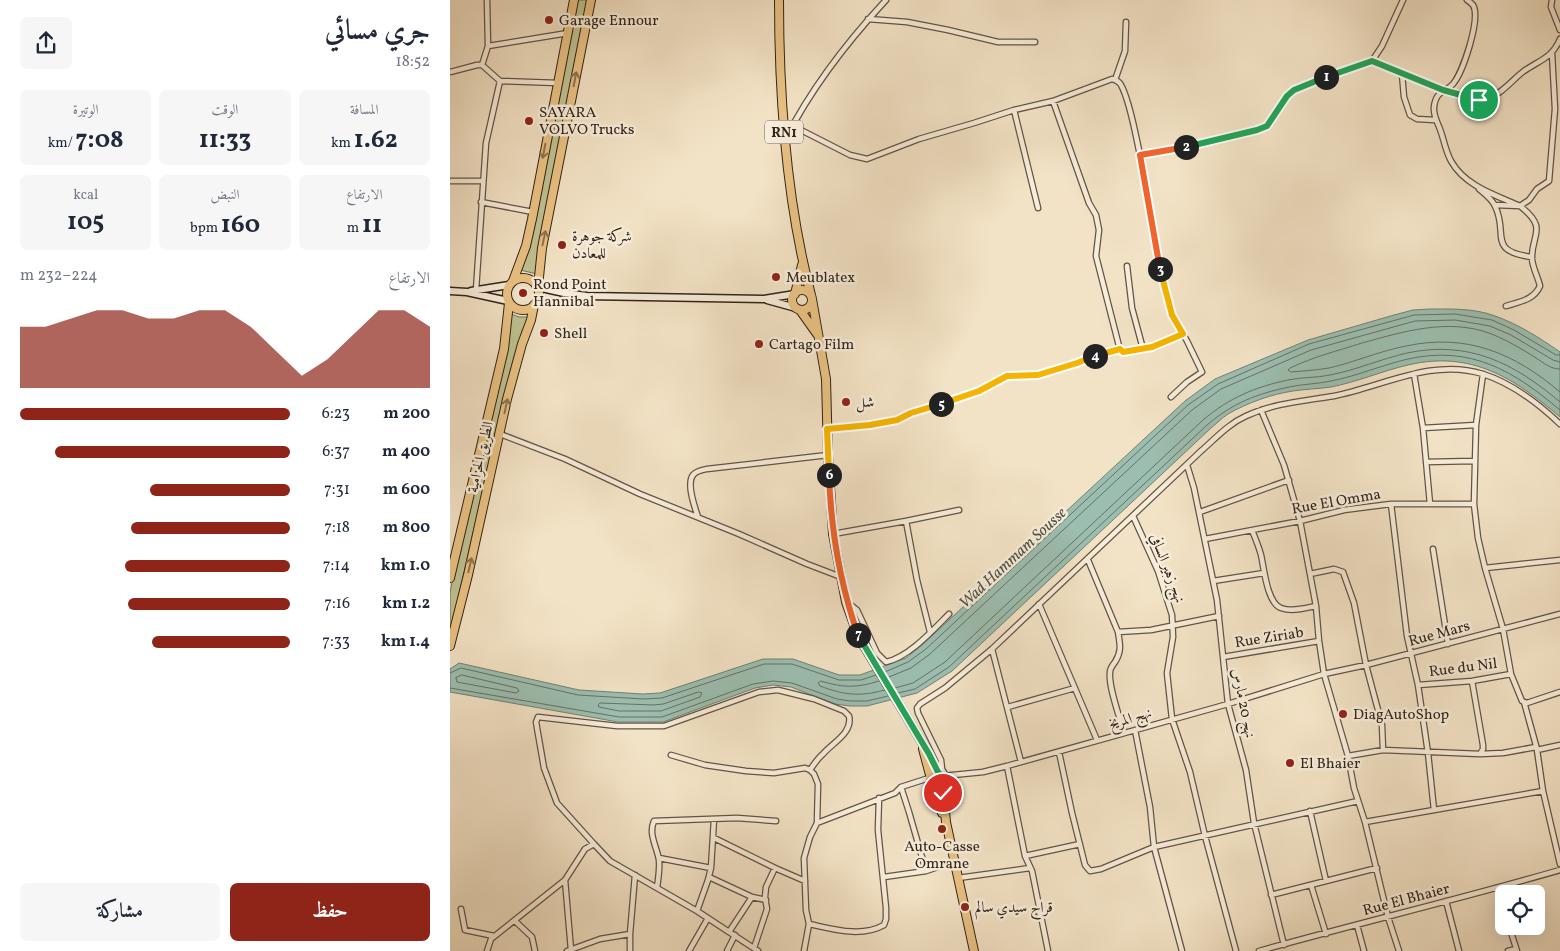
<!DOCTYPE html>
<html lang="ar">
<head>
<meta charset="utf-8">
<style>
  :root { --surface:#fff; --page:#f6f6f7; --text:#1f2937; --muted:#747a83; --accent:#8f2418 }
  body { margin:0; font-family:Vollkorn,Amiri,serif; background:var(--page); color:var(--text); direction:rtl; height:100vh; display:flex; flex-direction:column; font-size:19px; white-space:nowrap }
  * { box-sizing:border-box; margin:0 }
  p { font-size:16px; color:var(--muted) }
  .icon { flex:none; width:28px; height:28px; fill:none; stroke:currentColor; stroke-width:2; stroke-linecap:round; stroke-linejoin:round }
  .map { position:relative; flex:1; overflow:hidden; direction:ltr }
  .drawer { display:flex; flex-direction:column; background:var(--surface); width:450px }
  .drawer>* { flex:none }
  .fabs { position:absolute; left:1045px; top:885px; display:grid; gap:10px }
  .fabs a { display:grid; place-items:center; width:50px; height:50px; border-radius:8px; background:var(--surface); box-shadow:0 5px 20px #0002; font-size:25px }
  .pin { position:absolute; display:grid; place-items:center; width:42px; height:42px; color:#fff; margin:-21px; border:2px solid #fff; border-radius:50%; box-shadow:0 1px 5px #0007 }
  .km { position:absolute; width:25px; height:25px; margin:-12px; border-radius:50%; background:#222; color:#fff; font-size:14px; line-height:25px; text-align:center }
  .round { display:grid; place-items:center; flex:none; width:52px; height:52px; border-radius:8px; background:var(--page) }
  .head { display:flex; align-items:center; justify-content:space-between; height:85px; padding:0 20px }
  h1 { font-size:28px; font-weight:700; line-height:38px }
  .metrics { display:grid; grid-template-columns:repeat(3,1fr); gap:8px; height:85px; padding:5px 20px }
  .metrics div { display:grid; align-content:center; border-radius:8px; background:var(--page); text-align:center }
  .metrics b { font-size:25px; font-weight:700 }
  .metrics small { font-size:14px; font-weight:400 }
  .metrics p { font-size:14px }
  .chart { height:140px; padding:10px 20px }
  .chart p { display:flex; justify-content:space-between }
  .chart svg { width:100%; height:90px; margin-top:5px; fill:var(--accent); opacity:.7 }
  .primary-button { display:flex; gap:10px; margin-top:auto; padding:10px 20px }
  .primary-button a { flex:1; height:58px; border-radius:8px; background:var(--accent); color:#fff; font-size:20px; font-weight:700; line-height:58px; text-align:center }
  .primary-button a+a { background:var(--page); color:var(--text) }
  ul { padding:0 20px; list-style:none; font-size:16px }
  li { display:grid; grid-template-columns:80px 60px 1fr; align-items:center; height:38px }
  li i { height:12px; border-radius:6px; background:var(--accent) }
  main { display:flex; flex:1; min-height:0 }
  .map>svg:first-child { display:block }
  .green { fill:#bfc292; stroke:#787356 }
  .water { fill:#9cbeb0; stroke:#718074 }
  .lines { fill:none; stroke-linecap:round; stroke-linejoin:round }
  .shore { stroke:#667165; stroke-width:1 }
  .minor-casing { stroke:#625445; stroke-width:7 }
  .secondary-casing { stroke:#31241a; stroke-width:9 }
  .primary-casing { stroke:#31241a; stroke-width:10 }
  .trunk-casing { stroke:#31241a; stroke-width:10 }
  .minor { stroke:#f7edda; stroke-width:4.5 }
  .secondary { stroke:#f7edda; stroke-width:6 }
  .primary { stroke:#eac283; stroke-width:8 }
  .trunk { stroke:#eac283; stroke-width:8 }
  .oneway { stroke:#8e734e }
  .split-1-casing { stroke:#fff; stroke-width:10 }
  .split-2-casing { stroke:#fff; stroke-width:10 }
  .split-3-casing { stroke:#fff; stroke-width:10 }
  .split-4-casing { stroke:#fff; stroke-width:10 }
  .split-5-casing { stroke:#fff; stroke-width:10 }
  .split-6-casing { stroke:#fff; stroke-width:10 }
  .split-7-casing { stroke:#fff; stroke-width:10 }
  .split-8-casing { stroke:#fff; stroke-width:10 }
  .split-1 { stroke:#22a559; stroke-width:6 }
  .split-2 { stroke:#22a559; stroke-width:6 }
  .split-3 { stroke:#f0652b; stroke-width:6 }
  .split-4 { stroke:#f5b400; stroke-width:6 }
  .split-5 { stroke:#f5b400; stroke-width:6 }
  .split-6 { stroke:#f5b400; stroke-width:6 }
  .split-7 { stroke:#f0652b; stroke-width:6 }
  .split-8 { stroke:#22a559; stroke-width:6 }
  .poi-dot { fill:#8f2418; stroke:#f7edda; stroke-width:2 }
  .labels { text-anchor:middle; stroke-width:5; stroke-linejoin:round; paint-order:stroke }
  .shield { fill:#f7edda; stroke:#6c6054; stroke-width:1 }
  .shield-label { font-size:14px; font-weight:bold; fill:#31241a }
  .poi-label { font-size:15px; fill:#31241a; stroke:#f7edda; text-anchor:start }
  .street-label { font-size:15px; fill:#31241a; stroke:#f7edda }
  .water-label { font-size:16px; font-style:italic; fill:#515247; stroke:#f7edda }
</style>
</head>
<body>
<main>
<div class="map">
<svg width="1110" height="951" viewBox="0 0 1110 951">
  <rect width="100%" height="100%" fill="#f3e3c6"/>
  <filter id="stains"><feTurbulence type="fractalNoise" baseFrequency=".004" numOctaves="4"/><feColorMatrix values="0 0 0 0 .2 0 0 0 0 .09 0 0 0 0 .02 0 0 0 .5 -.17"/></filter>
  <radialGradient id="worn" r=".72"><stop offset=".6" stop-color="#630" stop-opacity="0"/><stop offset="1" stop-color="#630" stop-opacity=".3"/></radialGradient>
  <path class="green" d="M 127,0 L 138,0 L 87,274 L 70,270 Z
    M 61,314 L 69,317 L 78,317 L 68,343 L 53,402 L 0,633 L 0,592 Z"/>
  <path class="water" d="M 979,309 C 1001,309 1024,308 1045,316 C 1068,324 1090,338 1110,352 L 1110,417 C 1064,378 1021,350 958,365 C 932,371 907,382 881,387 C 868,389 855,389 843,391 C 822,394 797,403 778,414 C 772,418 766,424 761,428 L 502,671 L 467,693 L 417,706 L 400,706 L 385,704 L 341,687 L 323,685 L 305,688 L 213,722 L 168,722 L 0,692 L 0,669 L 9,663 L 129,690 L 193,694 L 210,693 L 313,659 L 343,659 L 389,675 L 410,675 L 456,658 L 472,645 L 735,401 L 765,379 L 858,340 L 944,315 L 963,310 Z"/>
  <g class="lines">
    <path class="shore" d="M 1110,369 C 1100,369 1094,363 1086,358 C 1072,349 1055,339 1039,333 C 997,318 952,332 912,343 C 887,351 863,357 840,368 L 838,370 L 841,372 C 853,371 867,370 879,368 C 905,362 930,351 956,346 C 1017,333 1064,353 1110,392
      M 435,672 L 458,662 L 476,649 L 738,405 L 768,384 L 859,344 L 964,315 L 1005,314 L 1042,320 L 1064,330 L 1106,355 L 1110,355
      M 0,673 L 11,668 L 128,695 L 193,699 L 212,698 L 314,664 L 342,664 L 389,680 L 411,680 L 426,675
      M 12,675 L 67,688 L 69,691 L 66,693 L 7,682 L 6,678 Z
      M 439,677 L 461,668 L 480,654 L 742,410 L 771,389 L 861,350 L 965,321 L 1005,320 L 1040,326 L 1061,335 L 1103,360 L 1110,362
      M 429,681 C 407,688 393,688 371,681 L 368,683 L 370,686 C 394,695 409,697 435,690
      M 0,688 L 169,717 L 212,717 L 303,684 L 323,681 L 342,683 L 387,699 L 400,701 L 417,701 L 438,696
      M 445,688 L 463,683 L 495,662 L 753,420 C 779,398 805,387 838,380 C 852,377 866,378 880,375 C 906,370 931,359 957,353 C 1019,340 1064,363 1110,402
      M 249,692 L 252,693 L 250,697 L 211,711 L 169,711 L 149,707 L 148,705 L 150,703 L 204,705 L 213,704 Z
      M 448,693 L 465,689 L 499,667 L 757,425 C 783,403 806,394 839,387 C 853,384 867,384 881,381 C 907,376 932,365 958,359 C 1021,345 1064,371 1110,410"/>
    <g class="minor-casing">
      <path id="minor" d="M 1017,0 C 1019,1 1021,3 1023,5 C 1031,19 1013,72 1003,84 C 995,93 986,90 984,107 C 983,116 988,123 991,132 C 994,141 996,152 1001,161 C 1015,186 1045,195 1070,206 C 1099,229 1081,234 1082,259 C 1083,269 1088,277 1090,286 C 1084,300 1069,302 1056,306
        M 1102,0 L 1101,7 L 1110,30
        M 418,19 L 457,22 L 498,30 L 548,42 L 585,42
        M 38,46 L 118,33
        M 922,61 C 941,69 1021,104 1037,99 C 1051,95 1063,79 1074,71 C 1090,60 1102,58 1110,39
        M 32,65 L 38,46 L 37,0
        M 0,72 L 27,65 L 32,65 L 50,81 L 108,83
        M 952,74 L 954,97 L 960,115 L 967,119 L 985,120
        M 665,80 L 675,51 L 676,22
        M 603,101 L 639,203 L 646,215 L 649,230 L 646,256 L 670,350 C 682,357 720,340 733,334
        M 564,110 L 588,208
        M 343,126 L 400,155 L 417,159 L 469,139 L 524,123 L 564,110 L 603,101 L 662,79 C 666,80 669,81 671,85 C 680,101 686,137 690,155
        M 336,138 C 362,87 397,42 436,0
        M 0,181 L 32,181
        M 1029,189 C 1035,194 1042,199 1045,206 C 1059,234 1036,251 1082,257
        M 31,202 L 83,212
        M 1045,205 L 1070,206 L 1079,200 L 1087,189 L 1099,181 L 1105,109 L 1102,53
        M 677,266 L 682,308 L 693,349
        M 26,290 L 36,143 L 50,81
        M 964,374 L 973,428 L 980,504
        M 1033,374 L 1026,425 L 1024,504 L 1028,538 L 1035,568 L 1053,629 L 1061,674 L 1072,701 L 1077,703 L 1110,692
        M 721,397 L 737,382 L 752,372 L 737,341 L 722,315 L 711,275 L 690,155 L 764,141 L 807,130 L 817,126 L 837,95 L 845,90 L 872,78 L 922,61 L 932,46 L 953,0
        M 811,410 L 834,465 L 850,521 L 866,606 L 869,641 L 874,674 L 898,756 L 904,788 L 915,822 L 938,917 L 949,951
        M 973,428 L 1026,425
        M 377,429 L 420,425 L 447,419 L 461,413 L 529,391 L 557,376 L 588,375 L 627,363 L 649,354 L 669,349
        M 50,434 L 115,459 L 190,494 L 289,534 L 357,564 L 391,577
        M 976,462 L 1024,461
        M 737,465 L 744,488 L 767,600 L 778,704 L 796,770 L 804,823 L 834,945
        M 941,504 L 957,636 L 968,685 L 978,753 L 984,810 L 1093,791
        M 750,512 L 839,480
        M 683,516 L 708,571 L 722,615 L 723,637 L 717,673 L 722,719 L 740,772 L 755,836 L 786,951
        M 248,517 C 245,508 236,484 243,475 C 246,471 252,470 257,469 L 378,455
        M 456,521 L 467,580 L 480,632
        M 802,530 C 805,538 809,547 811,555 C 814,568 817,603 831,608 C 842,612 855,608 866,606
        M 383,534 L 456,521 L 509,510
        M 755,539 L 850,521 L 894,510 L 917,507 L 941,504 L 1024,504
        M 983,549 L 998,644
        M 638,560 L 668,632 L 701,630 L 769,616
        M 1035,568 L 1110,560
        M 860,574 L 884,569 L 893,572 L 904,603 L 916,665 L 932,725 L 933,750
        M 763,581 L 814,573
        M 397,602 L 407,610 L 427,653 L 436,662 C 459,657 483,630 499,614
        M 589,604 L 647,740
        M 668,632 C 670,644 672,651 665,662 C 663,665 660,668 660,672 C 658,686 670,718 674,733
        M 542,649 L 571,762
        M 773,657 L 869,641
        M 968,685 L 1022,681 L 1061,674
        M 1074,702 L 1087,749
        M 558,707 L 625,688
        M 685,730 L 700,807 L 704,847 L 732,951
        M 1110,745 L 1087,750 L 1093,791 L 1110,864
        M 609,752 L 622,813 L 635,865 L 640,871 L 651,869 L 704,847 L 908,801
        M 1030,754 L 1053,753 L 1086,747
        M 221,755 L 255,765 L 296,771 L 324,773 L 355,768 L 360,770 L 364,774 L 368,784 L 367,823 L 360,837 L 354,858 L 356,910 L 359,924 L 354,951
        M 898,756 L 933,750 L 1030,754 L 1033,749 L 1033,745 L 1022,681
        M 557,766 L 575,856 L 582,871 L 598,951
        M 493,776 L 533,772 L 557,766 L 778,704 L 874,674 L 916,665 L 1110,614
        M 496,776 L 492,769 L 491,760 L 468,713 L 467,708 L 470,704 L 495,688 L 542,649 L 751,451 C 765,439 778,424 796,416 C 824,403 854,401 884,396 C 934,386 982,358 1033,374 C 1061,383 1089,404 1110,424
        M 451,787 L 459,812 L 476,871
        M 860,811 L 876,881
        M 915,822 L 984,810
        M 367,823 L 445,793 L 451,787 L 479,778
        M 264,838 L 325,868
        M 144,844 L 107,803 L 94,768 L 86,722 L 88,717 L 167,726 L 214,726 L 309,692 L 328,690 L 364,699 L 394,711 L 399,716 C 403,733 382,743 373,754 C 368,758 364,764 360,770
        M 575,856 L 630,844
        M 209,858 L 261,868
        M 259,877 L 302,897 L 316,900
        M 434,877 L 476,871 L 505,861
        M 508,878 L 580,868
        M 115,880 L 121,950
        M 861,885 L 876,934
        M 207,888 C 208,879 210,870 209,860 C 207,847 198,834 204,821 L 287,818 L 326,821
        M 1048,888 L 1054,908
        M 821,895 L 927,868
        M 996,901 L 1009,951
        M 11,909 L 15,930 L 44,936
        M 247,911 L 258,880 L 261,868 L 264,819
        M 65,921 L 82,937 L 85,951
        M 359,924 C 383,929 411,938 434,925 L 436,919 L 436,908 L 428,830 L 429,798
        M 907,925 L 914,951
        M 1059,926 L 1067,951
        M 279,932 L 302,897
        M 304,948 L 317,909 L 315,897 L 316,887 L 325,868 L 355,881
        M 37,951 L 41,939 L 115,880 L 135,849 L 144,844 L 160,861 L 247,911 L 308,951
        M 117,951 L 150,939 L 180,934 L 185,875
        M 180,951 L 180,934
        M 239,951 L 258,918
        M 277,951 L 285,935
        M 809,951 C 909,923 1010,899 1110,870
        M 1058,951 L 1066,949"/>
    </g>
    <g class="secondary-casing">
      <path id="secondary" d="M 87,287 L 114,293 L 137,296 L 314,299 L 345,294
        M 0,291 L 17,292 L 58,301
        M 21,291 L 59,285
        M 317,300 L 346,308
        M 86,303 L 118,301 L 131,297"/>
    </g>
    <g class="primary-casing">
      <path id="primary" d="M 329,0 C 329,98 336,200 361,295
        M342 300a10 10 0 1 1 20 0a10 10 0 1 1-20 0Z
        M 345,294 L 352,265
        M 362,299 L 376,379 L 378,455 L 383,534 L 396,602 L 408,636 L 479,754 L 488,772
        M 350,310 L 367,334
        M 473,749 L 480,775
        M480 778a6 6 0 1 1 12 0a6 6 0 1 1-12 0Z
        M 492,779 L 496,822 L 524,951
        M 481,782 L 492,813"/>
    </g>
    <g class="trunk-casing">
      <path id="trunk" d="M57 294a16 16 0 1 1 32 0a16 16 0 1 1-32 0Z
        M 63,281 L 76,246 L 82,219 L 124,0
        M 86,286 L 89,277 L 92,248 L 141,0
        M 0,578 L 54,349 L 59,303
        M 0,646 L 18,575 L 57,399 L 72,344 L 81,320 L 84,305"/>
    </g>
    <use href="#minor" class="minor"/>
    <use href="#secondary" class="secondary"/>
    <use href="#primary" class="primary"/>
    <use href="#trunk" class="trunk"/>
  </g>
  <defs><path id="oneway-shaft" d="M-6 0H5M1.5-3L5.5 0L1.5 3" fill="none" stroke-width="1.6" stroke-linecap="round" stroke-linejoin="round" transform="scale(1.25)"/></defs>
  <g class="oneway">
    <use href="#oneway-shaft" transform="translate(125 79) rotate(-79)"/>
    <use href="#oneway-shaft" transform="translate(94 151) rotate(101)"/>
    <use href="#oneway-shaft" transform="translate(94 238) rotate(-78)"/>
    <use href="#oneway-shaft" transform="translate(56 406) rotate(-78)"/>
    <use href="#oneway-shaft" transform="translate(20 565) rotate(-77)"/>
  </g>
  <g class="lines">
    <g class="split-1-casing">
      <path id="split-1" d="M 876,77 L 922,61 L 993,90 L 1029,100"/>
    </g>
    <g class="split-2-casing">
      <path id="split-2" d="M 736,147 L 807,130 L 817,126 L 837,96 L 844,90 L 876,77"/>
    </g>
    <g class="split-3-casing">
      <path id="split-3" d="M 710,269 L 690,155 L 736,147"/>
    </g>
    <g class="split-4-casing">
      <path id="split-4" d="M 645,356 L 670,349 L 673,352 L 702,347 L 733,334 L 722,315 L 710,269"/>
    </g>
    <g class="split-5-casing">
      <path id="split-5" d="M 491,404 L 529,391 L 557,376 L 588,375 L 627,363 L 645,356"/>
    </g>
    <g class="split-6-casing">
      <path id="split-6" d="M 379,475 L 377,429 L 420,425 L 447,420 L 461,413 L 491,404"/>
    </g>
    <g class="split-7-casing">
      <path id="split-7" d="M 379,475 C 381,531 389,581 408,635"/>
    </g>
    <g class="split-8-casing">
      <path id="split-8" d="M 408,635 L 479,754 L 488,772 L 491,775 L 493,793"/>
    </g>
    <use href="#split-1" class="split-1"/>
    <use href="#split-2" class="split-2"/>
    <use href="#split-3" class="split-3"/>
    <use href="#split-4" class="split-4"/>
    <use href="#split-5" class="split-5"/>
    <use href="#split-6" class="split-6"/>
    <use href="#split-7" class="split-7"/>
    <use href="#split-8" class="split-8"/>
  </g>
  <g class="poi-dot">
    <circle cx="99" cy="20" r="5"/>
    <circle cx="79" cy="121" r="5"/>
    <circle cx="112" cy="245" r="5"/>
    <circle cx="326" cy="277" r="5"/>
    <circle cx="73" cy="293" r="5"/>
    <circle cx="94" cy="333" r="5"/>
    <circle cx="309" cy="344" r="5"/>
    <circle cx="396" cy="402" r="5"/>
    <circle cx="893" cy="714" r="5"/>
    <circle cx="840" cy="763" r="5"/>
    <circle cx="492" cy="829" r="5"/>
    <circle cx="515" cy="907" r="5"/>
  </g>
  <g class="labels">
    <rect class="shield" x="315" y="120.5" width="38" height="23" rx="4"/>
    <g class="shield-label">
      <text x="334" y="137">RN1</text>
    </g>
    <g class="poi-label">
      <text x="109" y="25">Garage Ennour</text>
      <text x="89" y="117">SAYARA<tspan x="89" dy="17">VOLVO Trucks</tspan></text>
      <text x="122" y="241">شركة جوهرة<tspan x="122" dy="17">للمعادن</tspan></text>
      <text x="336" y="282">Meublatex</text>
      <text x="83" y="289">Rond Point<tspan x="83" dy="17">Hannibal</tspan></text>
      <text x="104" y="338">Shell</text>
      <text x="319" y="349">Cartago Film</text>
      <text x="406" y="407">شل</text>
      <text x="903" y="719">DiagAutoShop</text>
      <text x="850" y="768">El Bhaier</text>
      <text x="492" y="851" text-anchor="middle">Auto-Casse<tspan x="492" dy="17">Omrane</tspan></text>
      <text x="525" y="912">قراج سيدي سالم</text>
    </g>
    <g class="street-label">
      <text transform="translate(30 457) rotate(-77)" y="5">الطريق الحزامية</text>
      <text transform="translate(886 501) rotate(-10)" y="5">Rue El Omma</text>
      <text transform="translate(718 568) rotate(69)" y="5">نهج زهير السافي</text>
      <text transform="translate(989 633) rotate(-15)" y="5">Rue Mars</text>
      <text transform="translate(819 637) rotate(-9)" y="5">Rue Ziriab</text>
      <text transform="translate(1013 667) rotate(-7)" y="5">Rue du Nil</text>
      <text transform="translate(794 703) rotate(79)" y="5">نهج 20 مارس</text>
      <text transform="translate(680 718) rotate(-16)" y="5">نهج المريخ</text>
      <text transform="translate(956 899) rotate(-15)" y="5">Rue El Bhaier</text>
    </g>
    <g class="water-label">
      <text transform="translate(562 557) rotate(-43)" y="6">Wad Hammam Sousse</text>
    </g>
  </g>
  <rect width="100%" height="100%" filter="url(#stains)"/>
  <rect width="100%" height="100%" fill="url(#worn)"/>
</svg>
<div class="fabs">
<a><svg class="icon" aria-label="locate" viewBox="0 0 24 24"><circle cx="12" cy="12" r="6"/><path d="M12 2v4M12 18v4M2 12h4M18 12h4"/></svg></a>
</div>
<div class="pin" style="left:1029px;top:100px;background:#1e9e55"><svg class="icon" aria-label="arrive" viewBox="0 0 24 24"><path d="M6 21V4h12l-3 4 3 4H6"/></svg></div>
<div class="pin" style="left:493px;top:793px;background:#d93025"><svg class="icon" aria-label="check" viewBox="0 0 24 24"><path d="M5 12l5 5 9-10"/></svg></div>
<b class="km" style="left:876px;top:77px">1</b>
<b class="km" style="left:736px;top:147px">2</b>
<b class="km" style="left:710px;top:269px">3</b>
<b class="km" style="left:645px;top:356px">4</b>
<b class="km" style="left:491px;top:404px">5</b>
<b class="km" style="left:379px;top:475px">6</b>
<b class="km" style="left:408px;top:635px">7</b>
</div>
<section class="drawer">
<div class="head"><div><h1>جري مسائي</h1><p>18:52</p></div><a class="round"><svg class="icon" aria-label="share" viewBox="0 0 24 24"><path d="M12 15V3M7 8l5-5 5 5M5 13v7h14v-7"/></svg></a></div>
<div class="metrics">
<div><p>المسافة</p><b>1.62<small> km</small></b></div>
<div><p>الوقت</p><b>11:33</b></div>
<div><p>الوتيرة</p><b>7:08<small> /km</small></b></div>
</div>
<div class="metrics">
<div><p>الارتفاع</p><b>11<small> m</small></b></div>
<div><p>النبض</p><b>160<small> bpm</small></b></div>
<div><p>kcal</p><b>105</b></div>
</div>
<div class="chart"><p><span>الارتفاع</span>224–232 m</p>
<svg viewBox="0 0 160 44" preserveAspectRatio="none"><path d="M0 44V14L10 14L20 10L30 6L40 6L50 10L60 10L70 6L80 6L90 14L100 26L110 38L120 30L130 18L140 6L150 6L160 14V44z"/></svg>
</div>
<ul>
<li><b>200 m</b>6:23<i style="width:100%"></i></li>
<li><b>400 m</b>6:37<i style="width:87%"></i></li>
<li><b>600 m</b>7:31<i style="width:52%"></i></li>
<li><b>800 m</b>7:18<i style="width:59%"></i></li>
<li><b>1.0 km</b>7:14<i style="width:61%"></i></li>
<li><b>1.2 km</b>7:16<i style="width:60%"></i></li>
<li><b>1.4 km</b>7:33<i style="width:51%"></i></li>
</ul>
<div class="primary-button"><a>حفظ</a><a>مشاركة</a></div>
</section>
</main>
</body>
</html>
